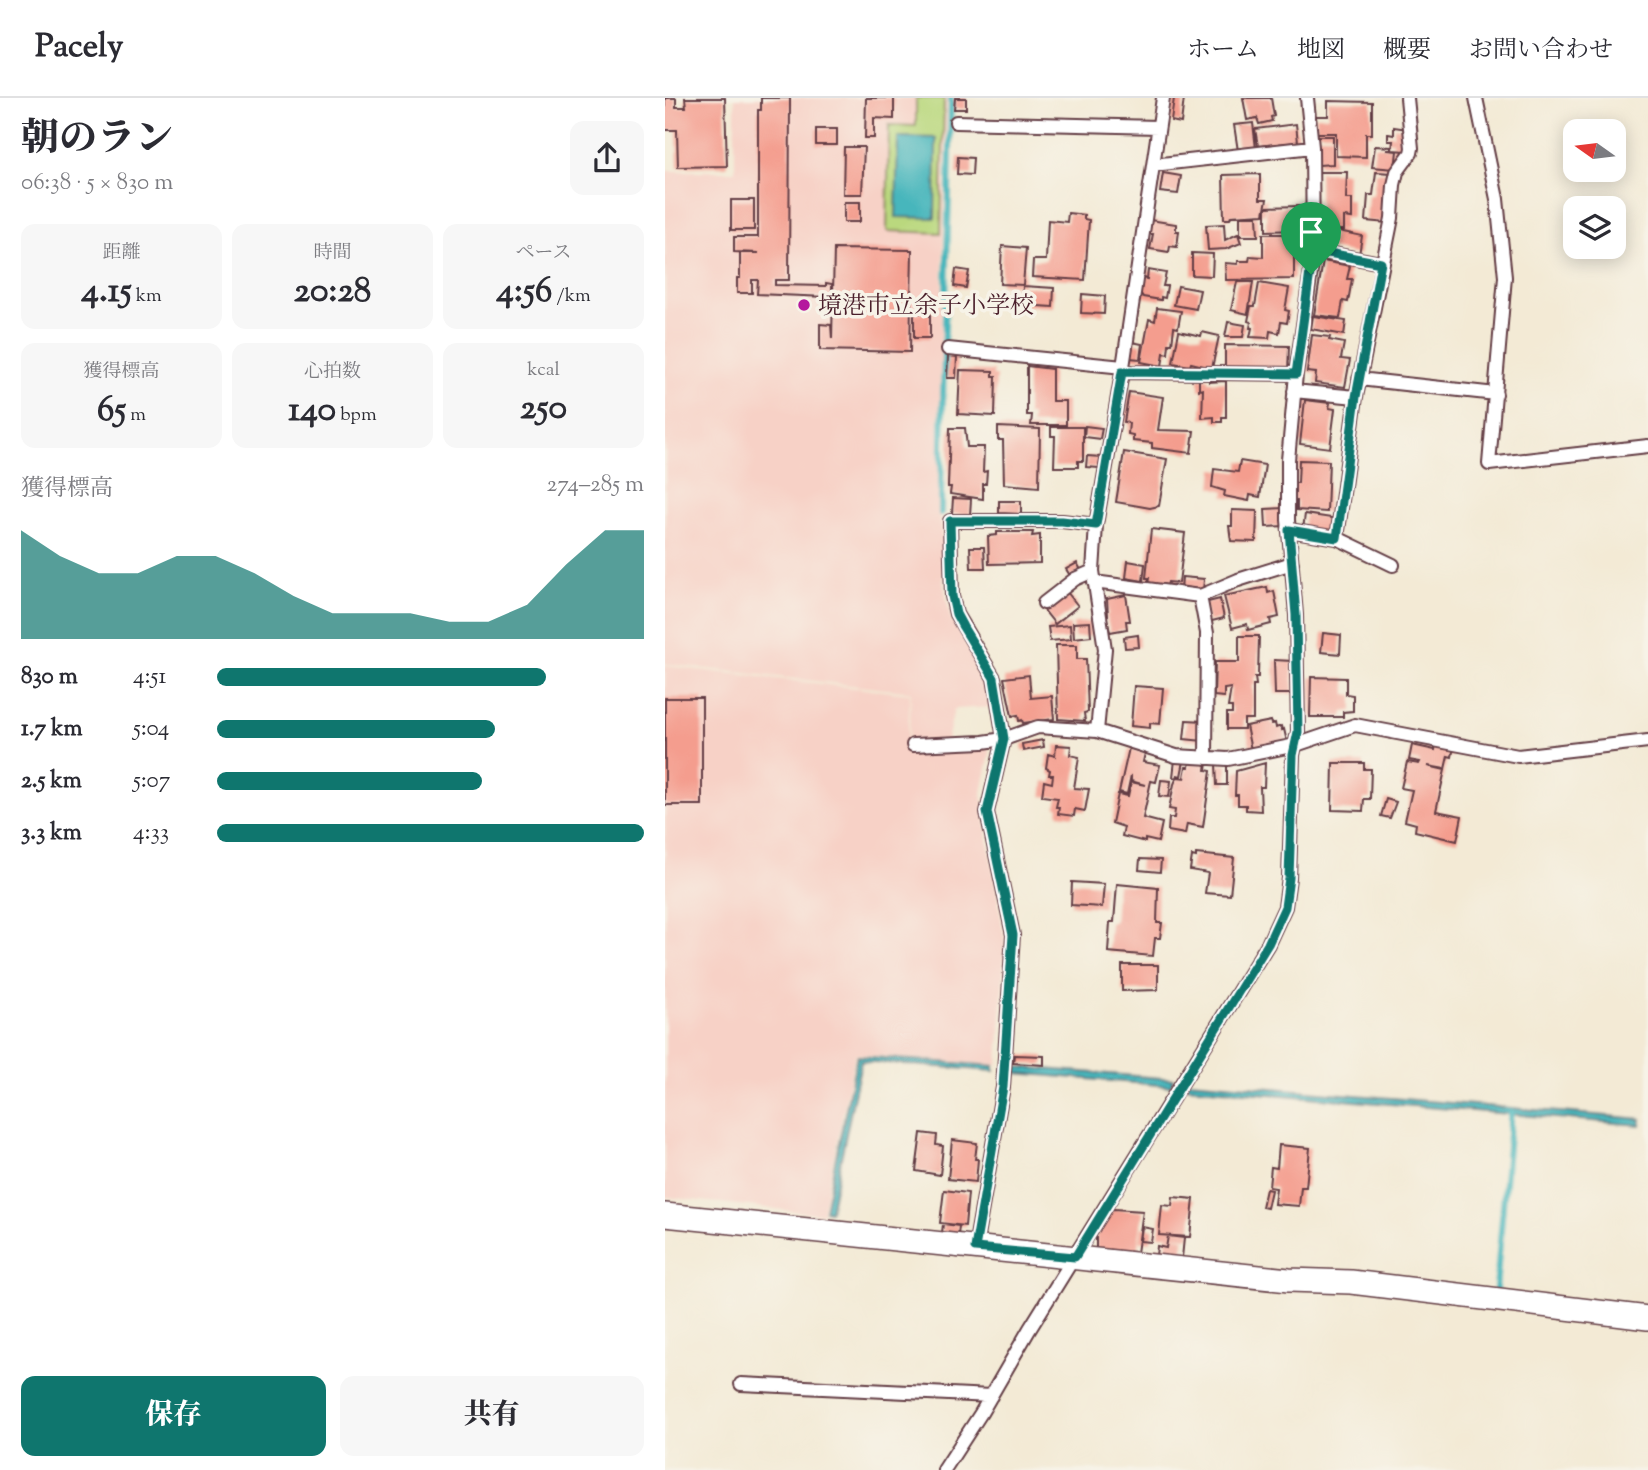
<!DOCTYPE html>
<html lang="ja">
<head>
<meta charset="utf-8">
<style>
  :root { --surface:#fff; --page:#f7f7f7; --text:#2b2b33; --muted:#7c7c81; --line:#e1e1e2; --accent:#0f766e }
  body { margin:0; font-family:"Sorts Mill Goudy","Noto Serif JP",serif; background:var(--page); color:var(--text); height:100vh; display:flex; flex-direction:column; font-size:26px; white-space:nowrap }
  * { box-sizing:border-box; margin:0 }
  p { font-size:23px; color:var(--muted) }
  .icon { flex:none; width:38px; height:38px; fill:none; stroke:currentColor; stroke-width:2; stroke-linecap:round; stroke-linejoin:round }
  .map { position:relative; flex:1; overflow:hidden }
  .details { display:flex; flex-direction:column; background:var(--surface); width:665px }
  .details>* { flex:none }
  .needle { width:46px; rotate:284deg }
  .buttons { position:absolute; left:898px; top:21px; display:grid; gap:14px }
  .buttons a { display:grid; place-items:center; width:63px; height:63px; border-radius:14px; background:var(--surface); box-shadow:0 4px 18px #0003; font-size:35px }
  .pin { position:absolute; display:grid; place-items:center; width:60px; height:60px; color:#fff; margin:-72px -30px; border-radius:50% 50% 50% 0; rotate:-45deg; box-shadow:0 0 7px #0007 }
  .pin .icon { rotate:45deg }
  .round { display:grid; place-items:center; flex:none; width:74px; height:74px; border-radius:14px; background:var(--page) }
  .overview { display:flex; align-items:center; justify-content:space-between; height:119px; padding:0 21px }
  h1 { font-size:38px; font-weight:800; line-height:52px }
  .stats { display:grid; grid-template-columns:repeat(3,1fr); gap:10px; height:119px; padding:7px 21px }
  .stats div { display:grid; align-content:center; border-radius:14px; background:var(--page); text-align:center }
  .stats b { font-size:35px; font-weight:800 }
  .stats small { font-size:19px; font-weight:400 }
  .stats p { font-size:19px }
  .chart { height:196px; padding:14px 21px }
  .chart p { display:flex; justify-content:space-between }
  .chart svg { width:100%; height:126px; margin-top:7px; fill:var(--accent); opacity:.7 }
  .button { display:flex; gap:14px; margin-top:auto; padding:14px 21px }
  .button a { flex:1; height:80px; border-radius:14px; background:var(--accent); color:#fff; font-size:28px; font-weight:800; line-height:80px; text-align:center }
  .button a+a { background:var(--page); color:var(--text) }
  ul { padding:0 21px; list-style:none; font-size:23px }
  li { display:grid; grid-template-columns:112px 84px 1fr; align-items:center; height:52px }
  li i { height:18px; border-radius:9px; background:var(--accent) }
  header { display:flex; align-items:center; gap:42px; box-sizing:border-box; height:98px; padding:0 35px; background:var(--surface); border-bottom:2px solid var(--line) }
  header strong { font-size:33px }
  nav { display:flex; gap:38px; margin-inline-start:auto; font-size:24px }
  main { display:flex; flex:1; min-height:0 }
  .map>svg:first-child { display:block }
  .built { fill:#f7d1c6 }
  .green { fill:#bad87e; stroke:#827c54; stroke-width:2 }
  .water { fill:#46b6bc; stroke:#486a74; stroke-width:2 }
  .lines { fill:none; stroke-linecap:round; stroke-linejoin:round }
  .stream { stroke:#46b6bc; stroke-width:6 }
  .building { fill:#f49d8e }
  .service-casing { stroke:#633d44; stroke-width:16 }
  .minor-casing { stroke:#633d44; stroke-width:26 }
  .service { stroke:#fff; stroke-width:12 }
  .minor { stroke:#fff; stroke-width:23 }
  .route-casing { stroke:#fff; stroke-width:14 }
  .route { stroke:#0f766e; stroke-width:9 }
  .poi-dot { fill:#b5179e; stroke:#f7f3e8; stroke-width:2.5 }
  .labels { text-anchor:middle; stroke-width:7; stroke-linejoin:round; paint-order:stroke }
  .poi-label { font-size:24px; fill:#4a1f2b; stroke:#f7f3e8; text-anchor:start }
</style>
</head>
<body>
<header>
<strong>Pacely</strong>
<nav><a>ホーム</a><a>地図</a><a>概要</a><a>お問い合わせ</a></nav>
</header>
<main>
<section class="details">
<div class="overview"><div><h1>朝のラン</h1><p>06:38 · 5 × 830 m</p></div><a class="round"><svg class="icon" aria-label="share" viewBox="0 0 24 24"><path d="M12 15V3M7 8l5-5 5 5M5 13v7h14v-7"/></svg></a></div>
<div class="stats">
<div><p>距離</p><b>4.15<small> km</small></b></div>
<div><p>時間</p><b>20:28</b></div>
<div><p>ペース</p><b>4:56<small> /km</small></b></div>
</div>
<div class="stats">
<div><p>獲得標高</p><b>65<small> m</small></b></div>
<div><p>心拍数</p><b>140<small> bpm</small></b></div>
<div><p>kcal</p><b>250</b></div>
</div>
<div class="chart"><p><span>獲得標高</span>274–285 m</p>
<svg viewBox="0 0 160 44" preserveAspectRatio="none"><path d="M0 44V6L10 15L20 21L30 21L40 15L50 15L60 21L70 29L80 35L90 35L100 35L110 38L120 38L130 32L140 18L150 6L160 6V44z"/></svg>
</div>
<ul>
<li><b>830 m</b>4:51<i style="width:77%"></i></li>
<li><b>1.7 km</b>5:04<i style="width:65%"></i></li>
<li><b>2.5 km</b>5:07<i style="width:62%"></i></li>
<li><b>3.3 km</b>4:33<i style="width:100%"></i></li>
</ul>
<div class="button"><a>保存</a><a>共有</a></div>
</section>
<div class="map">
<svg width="983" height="1372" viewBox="0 0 983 1372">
  <rect width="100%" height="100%" fill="#f7f3e8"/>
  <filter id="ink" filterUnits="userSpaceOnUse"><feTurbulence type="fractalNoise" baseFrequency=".0143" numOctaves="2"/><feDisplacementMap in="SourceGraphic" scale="14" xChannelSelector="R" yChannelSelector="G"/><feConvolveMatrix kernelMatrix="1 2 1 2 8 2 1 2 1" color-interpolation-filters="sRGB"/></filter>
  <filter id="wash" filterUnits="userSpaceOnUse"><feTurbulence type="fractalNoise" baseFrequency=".00686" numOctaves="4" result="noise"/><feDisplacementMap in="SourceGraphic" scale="28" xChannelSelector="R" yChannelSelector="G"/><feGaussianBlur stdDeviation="1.57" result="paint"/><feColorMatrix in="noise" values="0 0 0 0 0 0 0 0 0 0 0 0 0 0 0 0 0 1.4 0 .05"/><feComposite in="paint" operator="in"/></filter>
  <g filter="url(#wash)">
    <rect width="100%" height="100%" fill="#f3ead5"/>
    <path class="built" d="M 70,0 L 282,0 L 274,342 L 274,417 L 278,446 L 278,481 L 285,518 L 323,584 L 328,609 L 289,611 L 282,643 L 244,642 L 246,594 L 0,566 L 0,73 L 70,73 Z
      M 0,568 L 245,596 L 242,650 L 323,649 L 325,655 L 317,695 L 319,717 L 340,845 L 333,967 L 190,956 L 157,1116 L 0,1099 Z"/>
    <path class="green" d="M 251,0 L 279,0 L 276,135 L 222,133 L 224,27 L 251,28 Z"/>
    <path class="water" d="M 233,39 L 271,40 L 270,120 L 231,119 Z
      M 192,958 L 329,968 L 329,973 L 196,963 L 165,1113 L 160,1112 Z
      M 352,969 L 508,981 L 506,988 L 352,975 Z
      M 523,983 L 976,1021 L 975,1027 L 523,989 Z"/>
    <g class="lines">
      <path class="stream" d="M 276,415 C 277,277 284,138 286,0
        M 831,1191 L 846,1013"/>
    </g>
    <g id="blocks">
      <path class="building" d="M 0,0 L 11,0 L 11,9 L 21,9 L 20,0 L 60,0 L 62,68 L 13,69 L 12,32 L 0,32 Z
        M 96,0 L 125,0 L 124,182 L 110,182 L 110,187 L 161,188 L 161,185 L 167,186 L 167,202 L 161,202 L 161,199 L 92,196 L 93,182 L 87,182 L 87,195 L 72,195 L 72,180 L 75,180 L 75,155 L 94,155 L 69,154 L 69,139 L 93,139 L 93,12 L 96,12 Z
        M 201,0 L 229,0 L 229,21 L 209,20 L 209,40 L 200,40 Z
        M 290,0 L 301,0 L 301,11 L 289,11 Z
        M 509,0 L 519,0 L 516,25 L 506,23 Z
        M 578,0 L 606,0 L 609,18 L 606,19 L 607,23 L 594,26 L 592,20 L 582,22 Z
        M 663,3 L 707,4 L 707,36 L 701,36 L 701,59 L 671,58 L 671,35 L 652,35 L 651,18 L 663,18 Z
        M 588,25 L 591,51 L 573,53 L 569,27 Z
        M 631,26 L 633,44 L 593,48 L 590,31 Z
        M 729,29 L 743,31 L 741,53 L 727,52 L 728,43 L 723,43 L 723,36 L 729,37 Z
        M 151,31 L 172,31 L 172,47 L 151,47 Z
        M 652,38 L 668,38 L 668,66 L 654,67 Z
        M 710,48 L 726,49 L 726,52 L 722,52 L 732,53 L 730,71 L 707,69 Z
        M 179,49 L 199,49 L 197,96 L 178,96 Z
        M 293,59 L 308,60 L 307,77 L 292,76 Z
        M 654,74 L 682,74 L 681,101 L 687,101 L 687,120 L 679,119 L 679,132 L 654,132 Z
        M 711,74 L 727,75 L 722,125 L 701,123 L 703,97 L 708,97 Z
        M 498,75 L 516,78 L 513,96 L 495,94 Z
        M 595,76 L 595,101 L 602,101 L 599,116 L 566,118 L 565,121 L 559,121 L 558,77 Z
        M 66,102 L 89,102 L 89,132 L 66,132 Z
        M 179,104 L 195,104 L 195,124 L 179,124 Z
        M 634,108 L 634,132 L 601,133 L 601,109 Z
        M 403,115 L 419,117 L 419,121 L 424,122 L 420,182 L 367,179 L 368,162 L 381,162 L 383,122 L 402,124 Z
        M 575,118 L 592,118 L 593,138 L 575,138 Z
        M 485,122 L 511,126 L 511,133 L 514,133 L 512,149 L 505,148 L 504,154 L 485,151 L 488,136 L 483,136 Z
        M 559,126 L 560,142 L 573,136 L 576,145 L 561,151 L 543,152 L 541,127 Z
        M 669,132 L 697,138 L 694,157 L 665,151 Z
        M 598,136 L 629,136 L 629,181 L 561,182 L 560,165 L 573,166 L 573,163 L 584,163 L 585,158 L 598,159 Z
        M 337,148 L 361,150 L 358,187 L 335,186 Z
        M 169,151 L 247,152 L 245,254 L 155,252 L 155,226 L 166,227 L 167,241 Z
        M 527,155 L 548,156 L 547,178 L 527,177 Z
        M 658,163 L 685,168 L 682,181 L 687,181 L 683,204 L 678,203 L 675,220 L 649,217 Z
        M 291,171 L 304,173 L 301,190 L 289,188 Z
        M 483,172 L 501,175 L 498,188 L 502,188 L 500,200 L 496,199 L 496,202 L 478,199 L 476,196 L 476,180 L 482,181 Z
        M 572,184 L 588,184 L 583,216 L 566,212 Z
        M 594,185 L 624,190 L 620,212 L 624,213 L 622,225 L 616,224 L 614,235 L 605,233 L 604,240 L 585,239 L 587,230 L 585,230 L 586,224 L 583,223 L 586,208 L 590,208 Z
        M 358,188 L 389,190 L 388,209 L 357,207 Z
        M 513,188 L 535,192 L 531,211 L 509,207 Z
        M 417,196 L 440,198 L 439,216 L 416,215 Z
        M 492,210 L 516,213 L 513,230 L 509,229 L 507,246 L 504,246 L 503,256 L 499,255 L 497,268 L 476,264 L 484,221 L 490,223 Z
        M 249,215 L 265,215 L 265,240 L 249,240 Z
        M 648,218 L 681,223 L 679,237 L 646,231 Z
        M 563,224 L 580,227 L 578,239 L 560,239 Z
        M 514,233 L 536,238 L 537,234 L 554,238 L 547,270 L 526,265 L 525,268 L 508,265 Z
        M 647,237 L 665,239 L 664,242 L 679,245 L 676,261 L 685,262 L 680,289 L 650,285 L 651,275 L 642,274 Z
        M 467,244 L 477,246 L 475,261 L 465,260 Z
        M 560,247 L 624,248 L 623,273 L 560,273 Z
        M 283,258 L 292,258 L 291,280 L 282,280 Z
        M 362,268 L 387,271 L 387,303 L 401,303 L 401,327 L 366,327 L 367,317 L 362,317 Z
        M 295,272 L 328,273 L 328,278 L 331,278 L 330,318 L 293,316 Z
        M 534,279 L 544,280 L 544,284 L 561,283 L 561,319 L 557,319 L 557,324 L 549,324 L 549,319 L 537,320 L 538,291 L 534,292 Z
        M 464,294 L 498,299 L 493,332 L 529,333 L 526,355 L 487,350 L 487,345 L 468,343 L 468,337 L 463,336 L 464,325 L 459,324 Z
        M 640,302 L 665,305 L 664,310 L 670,311 L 665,350 L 635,346 Z
        M 420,328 L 437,330 L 435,341 L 419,339 Z
        M 333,329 L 375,331 L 374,389 L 339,386 L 338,342 L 333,342 Z
        M 386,329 L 418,329 L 418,363 L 413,363 L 413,369 L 389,369 L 390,338 L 386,338 Z
        M 285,330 L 300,330 L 302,349 L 319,349 L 318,374 L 322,373 L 321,386 L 318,386 L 318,401 L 285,396 L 286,389 L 283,389 Z
        M 459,354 L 502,361 L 494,408 L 485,410 L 451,404 Z
        M 422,358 L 436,359 L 434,370 L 421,369 Z
        M 634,362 L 664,363 L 662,414 L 632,412 L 632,403 L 628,403 L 627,385 L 633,385 Z
        M 575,363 L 600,367 L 595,399 L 585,397 L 584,403 L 559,398 L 560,393 L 547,389 L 549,371 L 573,374 Z
        M 288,400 L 306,401 L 305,417 L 287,416 Z
        M 334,403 L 356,403 L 356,416 L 334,415 Z
        M 619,410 L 620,428 L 601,429 L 600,411 Z
        M 567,412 L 592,413 L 591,444 L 566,443 L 564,428 L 567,428 Z
        M 640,416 L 673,421 L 671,437 L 638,432 Z
        M 486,431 L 520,435 L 514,485 L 503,484 L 502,488 L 483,486 L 484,480 L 481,480 Z
        M 332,434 L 368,434 L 367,438 L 375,437 L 375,465 L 324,466 L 323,438 L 332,437 Z
        M 305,449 L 319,449 L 320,470 L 306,470 Z
        M 463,463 L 480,466 L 478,483 L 461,480 Z
        M 412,465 L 416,472 L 406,479 L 401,471 Z
        M 517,479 L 539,481 L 538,493 L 516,493 Z
        M 602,489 L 603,495 L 609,493 L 614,519 L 605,521 L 606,526 L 583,532 L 582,526 L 567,530 L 559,498 Z
        M 402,494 L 413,508 L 390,526 L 378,511 Z
        M 461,497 L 465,523 L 461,523 L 462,531 L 445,534 L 441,517 L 443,517 L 442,501 Z
        M 555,501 L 559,520 L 543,524 L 539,505 Z
        M 425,524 L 426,538 L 409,540 L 408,525 Z
        M 405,527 L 406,541 L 385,543 L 383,529 Z
        M 658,535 L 676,537 L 675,556 L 656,554 Z
        M 473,537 L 474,549 L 460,550 L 459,539 Z
        M 574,538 L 594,538 L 593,579 L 590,579 L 591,587 L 588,587 L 588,621 L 579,621 L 579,631 L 562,631 L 562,615 L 567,615 L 567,609 L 563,609 L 566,590 L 559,591 L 559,599 L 549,598 L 550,564 L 574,564 Z
        M 391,547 L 412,547 L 412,561 L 421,561 L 423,614 L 419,615 L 420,623 L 393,621 Z
        M 609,562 L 627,563 L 628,596 L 610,596 Z
        M 364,577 L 366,600 L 387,598 L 389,621 L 358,625 L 357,622 L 354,623 L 353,617 L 347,618 L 339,580 Z
        M 646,579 L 681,580 L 681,596 L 688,597 L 688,613 L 678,614 L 678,619 L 645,619 Z
        M 469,588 L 498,590 L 495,626 L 485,625 L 485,630 L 466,628 Z
        M 0,600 L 37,600 L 37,707 L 0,707 Z
        M 521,622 L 539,623 L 538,643 L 519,641 Z
        M 606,623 L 607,626 L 610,625 L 611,630 L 616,628 L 617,632 L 619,631 L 622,644 L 586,652 L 581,628 Z
        M 378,642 L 379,649 L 358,653 L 357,646 Z
        M 771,645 L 789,648 L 787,659 L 783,658 L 780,671 L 763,668 L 780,672 L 771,713 L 797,718 L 792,743 L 750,733 L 751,726 L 740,723 L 747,692 L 736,690 L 742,664 L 754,666 L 755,664 L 744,662 L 747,647 L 770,652 Z
        M 391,647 L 406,648 L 405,657 L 414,659 L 409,690 L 424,691 L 420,713 L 410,711 L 409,718 L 393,716 L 394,709 L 391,709 L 393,700 L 377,698 L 379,683 L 387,685 L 388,677 L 384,677 L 385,672 L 381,670 L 383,656 L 390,658 Z
        M 464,650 L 480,655 L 478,664 L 495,667 L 491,684 L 486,683 L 478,720 L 497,725 L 493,744 L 480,741 L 480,744 L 457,738 L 459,729 L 447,725 L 453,696 L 463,698 L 466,684 L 480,687 L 466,683 L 466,677 L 462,696 L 454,694 Z
        M 510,662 L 519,663 L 516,678 L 512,677 L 511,680 L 508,679 Z
        M 525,664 L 542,665 L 541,672 L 546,673 L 538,729 L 522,726 L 520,736 L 503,733 L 504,720 L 509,720 L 510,712 L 504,711 L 509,686 L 512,679 L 521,680 L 519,679 L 521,669 L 524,669 Z
        M 600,665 L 599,689 L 595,689 L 596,713 L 581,712 L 581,707 L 573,707 L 573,697 L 570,697 L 571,673 Z
        M 668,665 L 699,665 L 699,671 L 706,671 L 705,701 L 699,701 L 698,713 L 667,712 Z
        M 551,666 L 562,667 L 562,687 L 552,687 Z
        M 496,682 L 506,683 L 504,699 L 494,698 Z
        M 721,701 L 731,704 L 725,720 L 716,718 Z
        M 531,756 L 569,760 L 565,797 L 540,795 L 543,775 L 525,772 L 527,758 L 531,759 Z
        M 475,761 L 496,762 L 495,774 L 474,772 Z
        M 407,784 L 439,786 L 437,809 L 406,807 Z
        M 452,786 L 493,790 L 492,825 L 497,825 L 495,840 L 490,840 L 488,858 L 443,854 L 445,824 L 449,824 Z
        M 457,867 L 493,867 L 493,892 L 457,893 Z
        M 349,957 L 379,958 L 379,967 L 348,965 Z
        M 256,1035 L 272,1037 L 271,1047 L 278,1048 L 275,1077 L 251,1073 Z
        M 287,1042 L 312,1045 L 310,1061 L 313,1061 L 311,1084 L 283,1081 Z
        M 614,1047 L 645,1050 L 641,1089 L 636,1089 L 634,1108 L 609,1106 L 611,1090 L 604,1089 L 606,1069 L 612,1070 Z
        M 601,1091 L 606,1092 L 602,1110 L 597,1109 Z
        M 279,1092 L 303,1095 L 300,1128 L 275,1125 Z
        M 508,1099 L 529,1101 L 525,1139 L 494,1137 L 497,1107 L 507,1108 Z
        M 448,1111 L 478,1113 L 472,1155 L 431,1151 L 431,1138 Z
        M 278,1126 L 294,1128 L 293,1137 L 277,1135 Z
        M 477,1129 L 488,1131 L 486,1144 L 475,1143 Z
        M 503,1138 L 519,1140 L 517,1160 L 491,1158 L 492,1148 L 501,1150 Z"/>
    </g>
  </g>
  <g filter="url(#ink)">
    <use href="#blocks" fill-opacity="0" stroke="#633d44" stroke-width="2"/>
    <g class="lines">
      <g class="service-casing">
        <path id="service" d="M 811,0 L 832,101 L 840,179 L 824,366 L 983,348
          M 291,24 L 493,29
          M 488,67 L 647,49
          M 648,152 L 716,165
          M 283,251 L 458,269
          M 457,274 L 631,276
          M 694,281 L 831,296
          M 629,293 L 691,299
          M 624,432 L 672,440 L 728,467
          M 672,440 L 691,299 L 727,120 L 729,87 L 732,74 L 746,55 L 747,50 L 742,0
          M 429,484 L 535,498 L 573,482 L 627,465
          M 535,498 L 542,535 L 541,660
          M 379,505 L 410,481 L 428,473
          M 432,633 L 440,551 L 428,473 L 431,427 L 458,269 L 498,0
          M 248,647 L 318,644 L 339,641 L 373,629 L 432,633 L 511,658 L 563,661 L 631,647 L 690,627 L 853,658 L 983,643
          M 310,1150 L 338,989 L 348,837 L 322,714 L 339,641 L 329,580 L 291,516 L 287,498 L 285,423 L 397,423 L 431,427
          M 76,1286 L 326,1298
          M 279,1372 L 316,1315 L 364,1232 L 603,846 L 620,809 L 624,780 L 628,657 L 633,634 L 631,517 L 623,422 L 623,362 L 631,276 L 648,158 L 647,49 L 642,0"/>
      </g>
      <g class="minor-casing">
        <path id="minor" d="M 0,1117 L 624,1182 L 686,1184 L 983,1220"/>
      </g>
      <use href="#service" class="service"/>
      <use href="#minor" class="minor"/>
    </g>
  </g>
  <g class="lines" filter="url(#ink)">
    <g class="route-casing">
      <path id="route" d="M 648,152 L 716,165 L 691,299 L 672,440 L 624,432 L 631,517 L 633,634 L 628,657 L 624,780 L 620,809 L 603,846 L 410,1159 L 310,1150 L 338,989 L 348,837 L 322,714 L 339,641 L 329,580 L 298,529 L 291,516 L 287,498 L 285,423 L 397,423 L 431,427 L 457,274 L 631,276 Z"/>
    </g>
    <use href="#route" class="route"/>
  </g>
  <circle class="poi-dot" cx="139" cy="207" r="7"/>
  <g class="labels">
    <g class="poi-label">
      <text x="153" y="215">境港市立余子小学校</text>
    </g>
  </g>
</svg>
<div class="buttons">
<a><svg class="needle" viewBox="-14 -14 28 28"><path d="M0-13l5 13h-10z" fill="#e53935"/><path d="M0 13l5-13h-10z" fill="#7c7c81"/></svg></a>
<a><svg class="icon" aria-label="layers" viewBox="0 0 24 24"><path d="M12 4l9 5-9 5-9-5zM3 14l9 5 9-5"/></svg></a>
</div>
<div class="pin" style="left:646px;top:176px;background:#1e9e55"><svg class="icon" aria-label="arrive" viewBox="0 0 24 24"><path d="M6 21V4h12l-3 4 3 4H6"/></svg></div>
</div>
</main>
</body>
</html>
